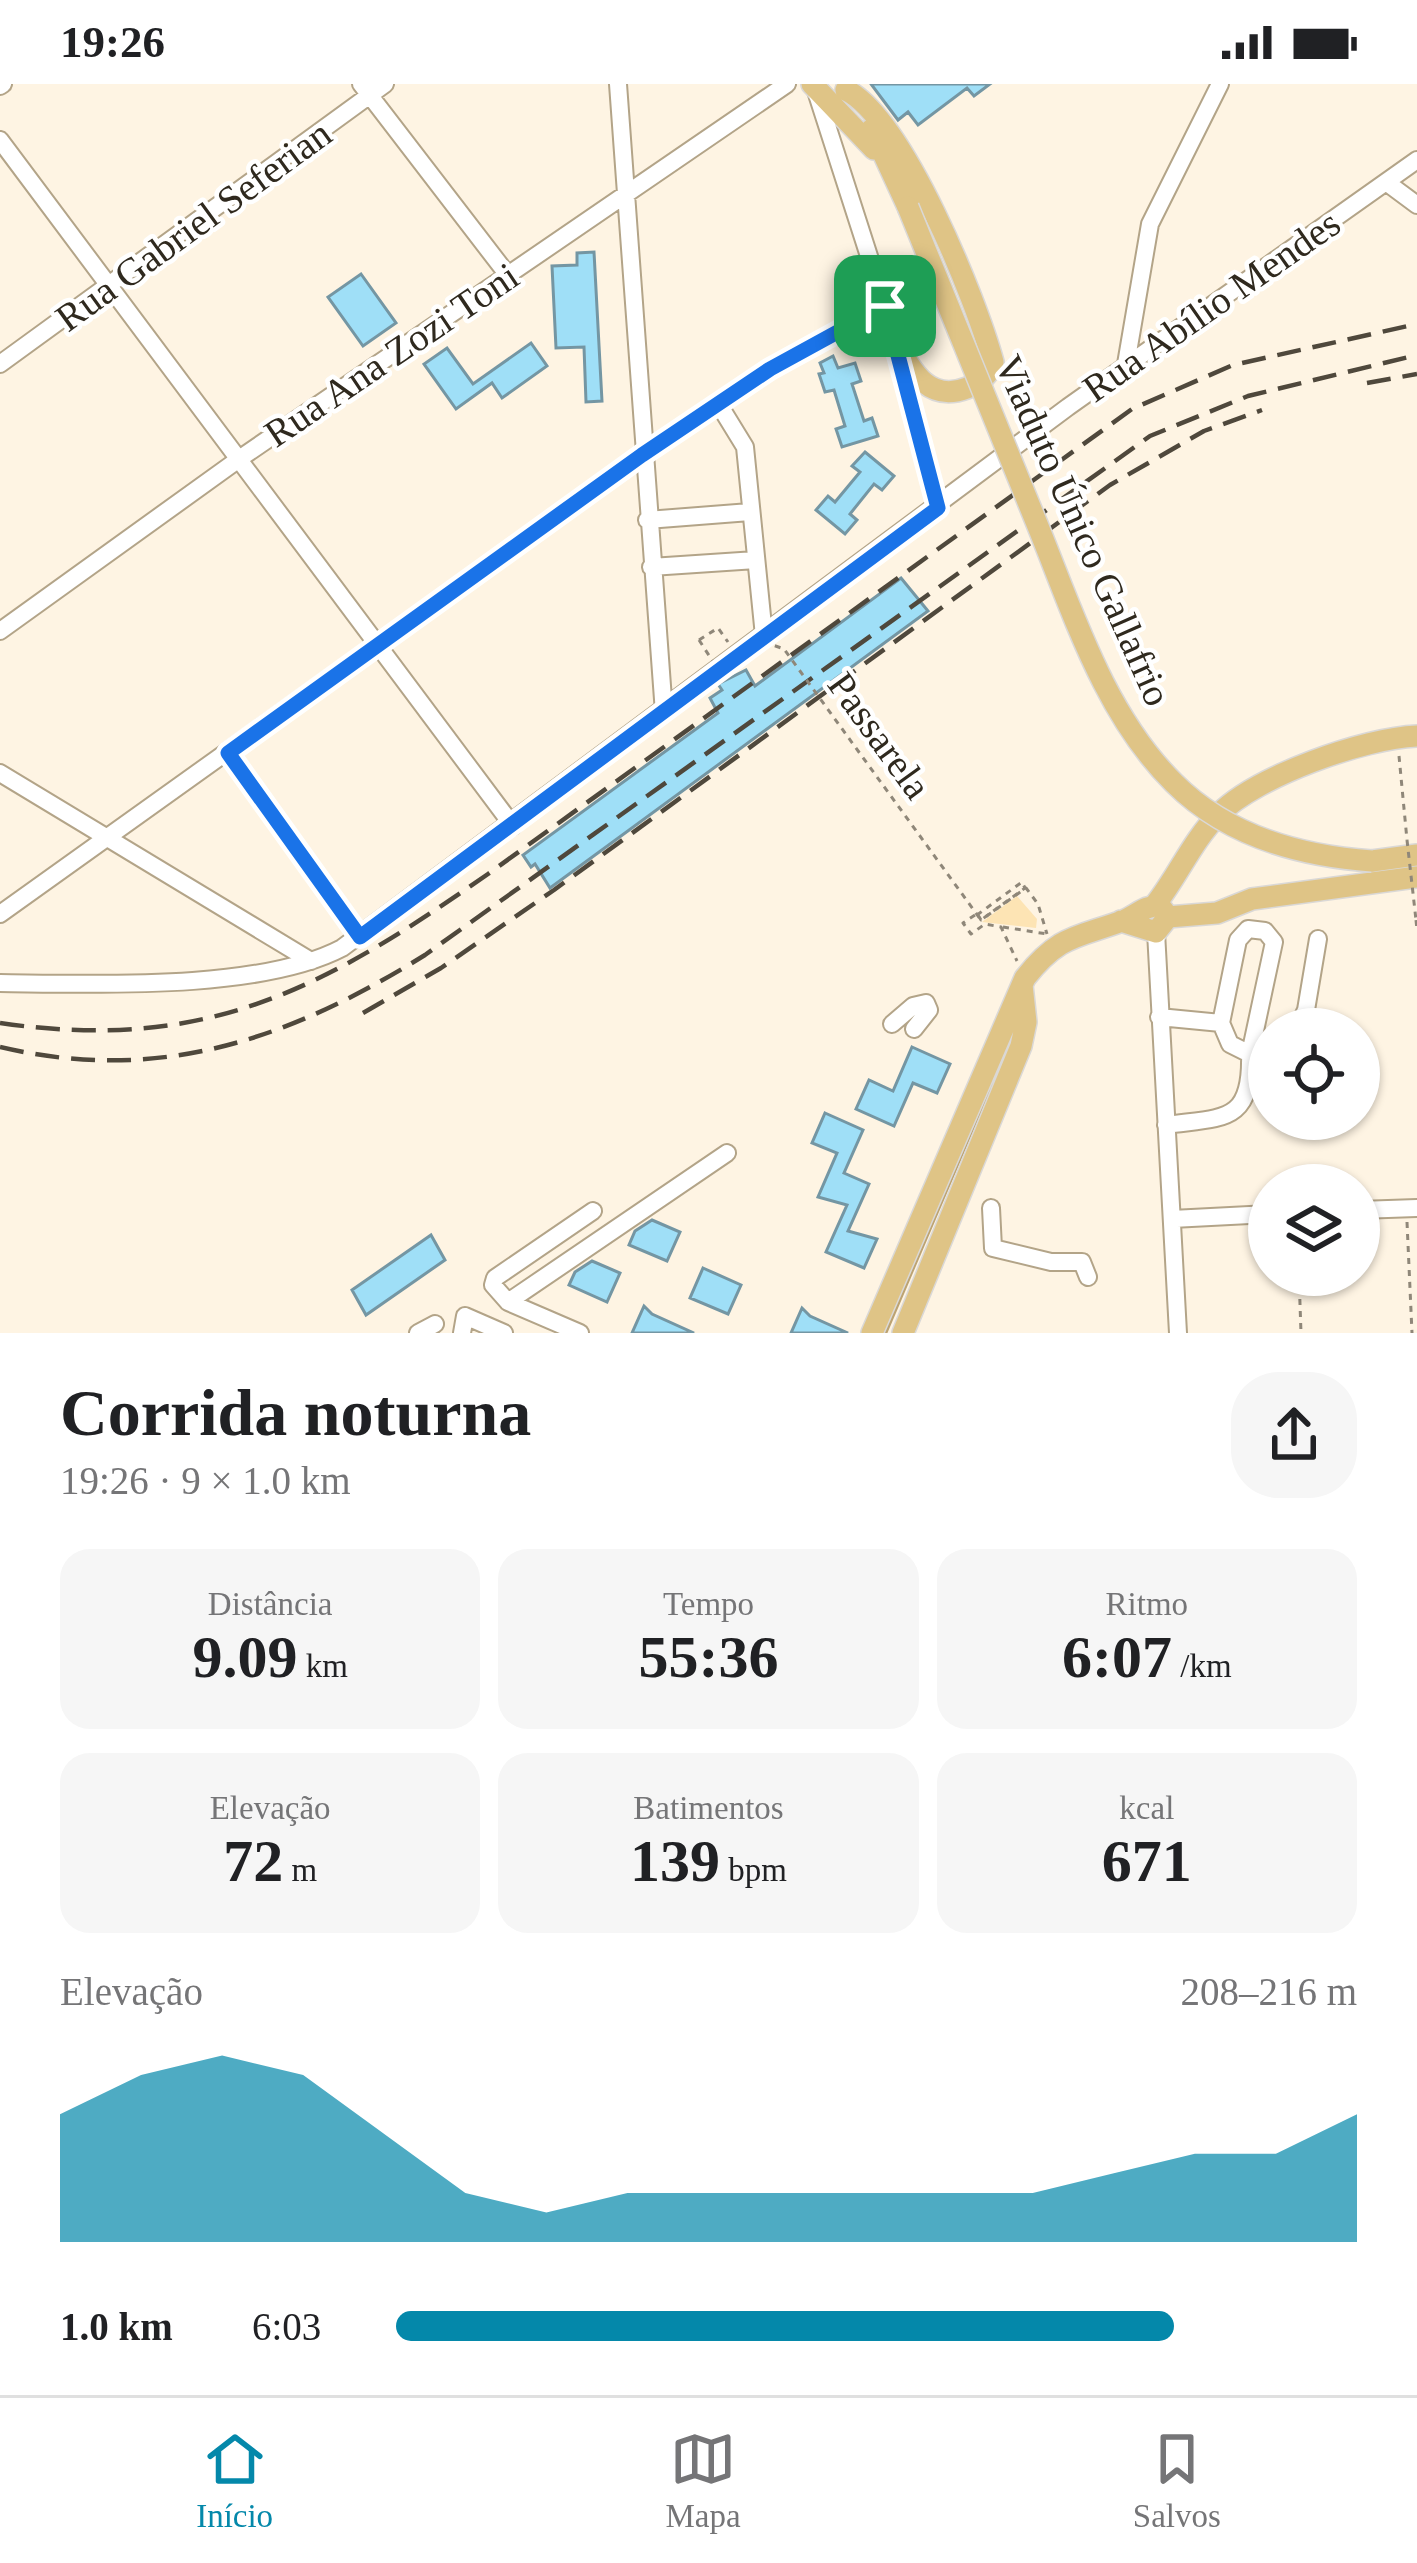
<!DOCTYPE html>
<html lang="pt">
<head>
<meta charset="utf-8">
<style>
  :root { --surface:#fff; --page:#f6f6f6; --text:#202124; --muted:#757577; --line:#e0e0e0; --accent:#0488aa }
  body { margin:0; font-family:Georgia,serif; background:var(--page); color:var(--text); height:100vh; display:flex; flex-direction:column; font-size:45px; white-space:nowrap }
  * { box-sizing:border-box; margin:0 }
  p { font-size:39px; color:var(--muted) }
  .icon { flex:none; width:66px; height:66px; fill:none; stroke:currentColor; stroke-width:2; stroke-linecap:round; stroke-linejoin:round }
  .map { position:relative; height:1249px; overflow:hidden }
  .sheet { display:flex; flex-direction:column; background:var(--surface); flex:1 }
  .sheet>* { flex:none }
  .buttons { position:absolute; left:1248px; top:924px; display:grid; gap:24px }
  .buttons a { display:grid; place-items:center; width:132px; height:132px; border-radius:50%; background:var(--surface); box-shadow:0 3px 9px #0004; font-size:60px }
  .pin { position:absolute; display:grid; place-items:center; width:102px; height:102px; color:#fff; margin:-51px; border-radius:24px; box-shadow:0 6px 18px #0006 }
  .round { display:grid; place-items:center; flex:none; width:126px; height:126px; border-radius:48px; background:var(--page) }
  .overview { display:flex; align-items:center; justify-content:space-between; height:204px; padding:0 60px }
  h1 { font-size:66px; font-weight:700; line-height:90px }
  .metrics { display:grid; grid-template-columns:repeat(3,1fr); gap:18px; height:204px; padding:12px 60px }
  .metrics div { display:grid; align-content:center; border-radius:30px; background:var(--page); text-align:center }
  .metrics b { font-size:60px; font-weight:700 }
  .metrics small { font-size:33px; font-weight:400 }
  .metrics p { font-size:33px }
  .chart { height:336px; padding:24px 60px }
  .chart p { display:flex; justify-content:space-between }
  .chart svg { width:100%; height:216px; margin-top:12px; fill:var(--accent); opacity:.7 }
  ul { padding:0 60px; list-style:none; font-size:39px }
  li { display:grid; grid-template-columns:192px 144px 1fr; align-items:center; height:90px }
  li i { height:30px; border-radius:15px; background:var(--accent) }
  .status { display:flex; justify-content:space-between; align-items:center; height:84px; padding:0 60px; background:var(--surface); direction:ltr }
  .status svg { height:33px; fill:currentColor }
  .menu { display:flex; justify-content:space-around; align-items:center; height:168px; border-top:3px solid var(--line); background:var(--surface); font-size:33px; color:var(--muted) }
  .menu a { display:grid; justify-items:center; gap:6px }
  .menu .on { color:var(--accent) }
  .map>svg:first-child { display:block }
  .green { fill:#fde4b4 }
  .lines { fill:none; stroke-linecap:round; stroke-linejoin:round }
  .stream { stroke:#bca372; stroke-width:4.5 }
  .building { fill:#9fdff7; stroke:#7496a3; stroke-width:3 }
  .minor-casing { stroke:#b3a488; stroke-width:20 }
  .major-casing { stroke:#dad8d6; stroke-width:24 }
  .path { stroke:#8f8779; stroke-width:3; stroke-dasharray:6 6; stroke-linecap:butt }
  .minor { stroke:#fff; stroke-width:16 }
  .major { stroke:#dfc486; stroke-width:21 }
  .rail { stroke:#4f483c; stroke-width:4.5; stroke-dasharray:24 12; stroke-linecap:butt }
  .major-bridge-casing { stroke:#dad8d6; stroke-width:24; stroke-linecap:butt }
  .path-bridge { stroke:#8f8779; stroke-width:3; stroke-dasharray:6 6; stroke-linecap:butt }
  .major-bridge { stroke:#dfc486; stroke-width:21 }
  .route-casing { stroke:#fff; stroke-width:24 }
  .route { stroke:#1a73e8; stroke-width:15 }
  .labels { text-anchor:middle; stroke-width:9; stroke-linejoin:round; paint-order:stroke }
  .street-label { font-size:39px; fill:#2f291e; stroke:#fff }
</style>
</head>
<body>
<div class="status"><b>19:26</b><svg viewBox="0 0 49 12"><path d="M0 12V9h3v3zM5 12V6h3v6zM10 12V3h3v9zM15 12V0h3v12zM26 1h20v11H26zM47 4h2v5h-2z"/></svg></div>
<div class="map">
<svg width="1417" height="1249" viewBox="0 0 1417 1249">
  <rect width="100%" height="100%" fill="#fef4e3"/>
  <path class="green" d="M 1017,812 L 1037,835 L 1036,844 L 982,838 Z"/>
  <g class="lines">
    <path class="stream" d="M 885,1249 L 991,1000"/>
  </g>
  <path class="building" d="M 871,0 L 990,0 L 974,12 L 967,4 L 918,41 L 908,28 L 898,36 Z
    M 594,168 L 602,317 L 586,318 L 584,263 L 556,264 L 552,182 L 577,181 L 577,169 Z
    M 361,190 L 396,239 L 363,262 L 328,213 Z
    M 531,259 L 547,282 L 502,314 L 492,299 L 456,325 L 424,280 L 447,264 L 473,300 Z
    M 833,272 L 838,284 L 855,279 L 861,297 L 852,300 L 864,337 L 872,334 L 878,352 L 842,363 L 836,345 L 845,342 L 834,306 L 825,308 L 819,290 L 824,289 L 820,279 Z
    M 865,368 L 894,392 L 882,406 L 874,400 L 850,430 L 857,436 L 845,450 L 816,426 L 828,412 L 835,418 L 860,388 L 852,382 Z
    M 901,494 L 928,527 L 550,804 L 535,780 L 531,783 L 523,771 L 718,629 L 710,614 L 722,606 L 718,600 L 746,586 L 755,602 Z
    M 912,963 L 950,980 L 937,1009 L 913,999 L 894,1042 L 856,1025 L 869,996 L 893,1007 Z
    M 825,1029 L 863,1046 L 844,1089 L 869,1100 L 848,1147 L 877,1155 L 864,1184 L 826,1168 L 847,1121 L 818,1113 L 837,1069 L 812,1059 Z
    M 652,1136 L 680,1148 L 667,1177 L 629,1161 L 635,1147 Z
    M 431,1151 L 445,1176 L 366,1231 L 352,1206 Z
    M 592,1177 L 620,1189 L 607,1218 L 569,1201 L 575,1188 Z
    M 703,1184 L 741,1201 L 728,1230 L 690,1214 Z
    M 644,1222 L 652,1230 L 694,1249 L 632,1249 Z
    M 802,1224 L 810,1232 L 848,1249 L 791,1249 Z"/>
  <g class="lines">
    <g class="minor-casing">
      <path id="minor" d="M 361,0 L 507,190
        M 618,0 L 664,629
        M 0,2 L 3,0
        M 815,4 L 885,222 L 938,424
        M 0,56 L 513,742
        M 1386,98 L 1417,121
        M 0,280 L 385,0
        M 1126,280 L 1150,140 L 1220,0
        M 718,319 L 745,363 L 764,552
        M 647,436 L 750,428
        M 651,483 L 756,476
        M 0,547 L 239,375 L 787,0
        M 228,669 L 360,853
        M 0,689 L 311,877
        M 0,830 L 642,371 L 770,285 L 885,222
        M 1156,848 L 1178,1249
        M 0,899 C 94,900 260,907 342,864 L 1068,323 L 1417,76
        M 1159,933 L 1221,939 L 1238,856 L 1248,845 L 1265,847 L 1274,858 L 1250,970 L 1269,972
        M 892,940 L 913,922 L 926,919 L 929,926 L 914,945
        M 1297,945 L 1306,926 L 1318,855
        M 1166,1041 C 1223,1033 1252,1040 1250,970 L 1230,960 L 1221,939
        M 991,1124 L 993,1164 L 1051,1178 L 1082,1178 L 1088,1193
        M 1359,1126 L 1417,1124
        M 593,1127 L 495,1194 L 493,1201 L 508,1218 L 727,1069
        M 1172,1135 L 1269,1130
        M 508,1218 L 580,1249
        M 418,1249 L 435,1240
        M 462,1249 L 465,1232 L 504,1249"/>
    </g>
    <g class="major-casing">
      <path id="major" d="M 812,0 L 874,65
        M 846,6 C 903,34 976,215 993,278 C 989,291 980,299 967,304 C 928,319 912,287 895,257
        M 872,45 L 908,123
        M 1372,777 L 1417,771
        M 1155,821 C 1178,792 1192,757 1219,730 C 1257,692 1364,654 1417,652
        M 1168,833 L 1217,829 L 1252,815 L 1417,793
        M 1121,837 L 1156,848 L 1168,833
        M 872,1249 L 1025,894 C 1060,850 1077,854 1125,836 C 1138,830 1146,821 1160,822 L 1168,833
        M 903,1249 L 1021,962 L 1026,938 L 1022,901"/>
    </g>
    <path class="path" d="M 699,556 L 718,544 L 728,558
      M 1399,672 L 1407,756
      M 975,831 L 963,839 L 971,850 L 985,840 L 1001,843 L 1017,877
      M 978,831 L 981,836 L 1026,804 L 1038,820 L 1047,850
      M 1416,836 L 1417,846
      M 1003,843 L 1047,850
      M 1407,1138 L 1412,1249
      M 1299,1191 L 1301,1249"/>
    <use href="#minor" class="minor"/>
    <use href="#major" class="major"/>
    <path class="rail" d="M 1367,299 L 1417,290
      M 363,929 L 441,884 L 554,806 L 1110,401 L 1204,347 L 1262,326
      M 0,939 C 207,969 323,905 488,790 L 1132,325 L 1233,281 L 1417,240
      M 0,963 C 161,1001 291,954 425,871 L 1150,352 L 1248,312 L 1417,271"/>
    <g class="major-bridge-casing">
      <path id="major-bridge" d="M 908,123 C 950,227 993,331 1035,435 C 1072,525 1103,629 1174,699 C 1227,752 1299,772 1372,777"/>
    </g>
    <path class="path-bridge" d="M 699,556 L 723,593 L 767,559 L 784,565 L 981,836 L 1025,804 L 1022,798 L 977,831
      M 1407,756 L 1416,836"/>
    <use href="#major-bridge" class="major-bridge"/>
  </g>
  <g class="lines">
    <g class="route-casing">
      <path id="route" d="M 885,222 L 938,424 L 360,853 L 228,669 L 642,371 L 770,285 Z"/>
    </g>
    <use href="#route" class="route"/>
  </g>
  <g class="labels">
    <g class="street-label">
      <text transform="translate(193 141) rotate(-36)" y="14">Rua Gabriel Seferian</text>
      <text transform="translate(1211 221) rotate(-35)" y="14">Rua Abílio Mendes</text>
      <text transform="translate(391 270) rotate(-34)" y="14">Rua Ana Zozi Toni</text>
      <text transform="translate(1084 446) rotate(66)" y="14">Viaduto Único Gallafrio</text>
      <text transform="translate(880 651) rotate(54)" y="14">Passarela</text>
    </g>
  </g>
</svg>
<div class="buttons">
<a><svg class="icon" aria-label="locate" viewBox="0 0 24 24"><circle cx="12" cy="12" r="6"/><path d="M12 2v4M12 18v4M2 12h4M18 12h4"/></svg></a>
<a><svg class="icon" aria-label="layers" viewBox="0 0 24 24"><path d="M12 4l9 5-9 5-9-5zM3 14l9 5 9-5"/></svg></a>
</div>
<div class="pin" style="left:885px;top:222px;background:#1e9e55"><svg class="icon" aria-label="arrive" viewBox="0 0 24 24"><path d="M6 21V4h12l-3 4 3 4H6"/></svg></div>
</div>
<section class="sheet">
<div class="overview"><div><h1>Corrida noturna</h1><p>19:26 · 9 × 1.0 km</p></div><a class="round"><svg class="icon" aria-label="share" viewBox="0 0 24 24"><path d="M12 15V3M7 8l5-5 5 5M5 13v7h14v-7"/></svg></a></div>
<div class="metrics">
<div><p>Distância</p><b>9.09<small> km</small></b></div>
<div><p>Tempo</p><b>55:36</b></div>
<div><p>Ritmo</p><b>6:07<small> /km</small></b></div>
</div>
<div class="metrics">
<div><p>Elevação</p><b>72<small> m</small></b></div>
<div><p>Batimentos</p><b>139<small> bpm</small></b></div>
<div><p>kcal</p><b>671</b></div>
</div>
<div class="chart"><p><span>Elevação</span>208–216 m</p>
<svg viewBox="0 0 160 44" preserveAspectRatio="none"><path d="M0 44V18L10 10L20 6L30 10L40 22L50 34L60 38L70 34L80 34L90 34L100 34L110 34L120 34L130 30L140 26L150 26L160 18V44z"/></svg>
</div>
<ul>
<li><b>1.0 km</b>6:03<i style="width:81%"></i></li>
</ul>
</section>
<nav class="menu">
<a class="on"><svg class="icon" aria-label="home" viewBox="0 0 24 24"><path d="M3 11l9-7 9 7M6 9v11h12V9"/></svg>Início</a>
<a><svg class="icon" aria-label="map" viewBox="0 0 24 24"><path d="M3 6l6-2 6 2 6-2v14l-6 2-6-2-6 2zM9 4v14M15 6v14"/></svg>Mapa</a>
<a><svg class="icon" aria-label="saved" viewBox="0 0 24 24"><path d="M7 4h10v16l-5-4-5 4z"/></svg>Salvos</a>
</nav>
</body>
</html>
